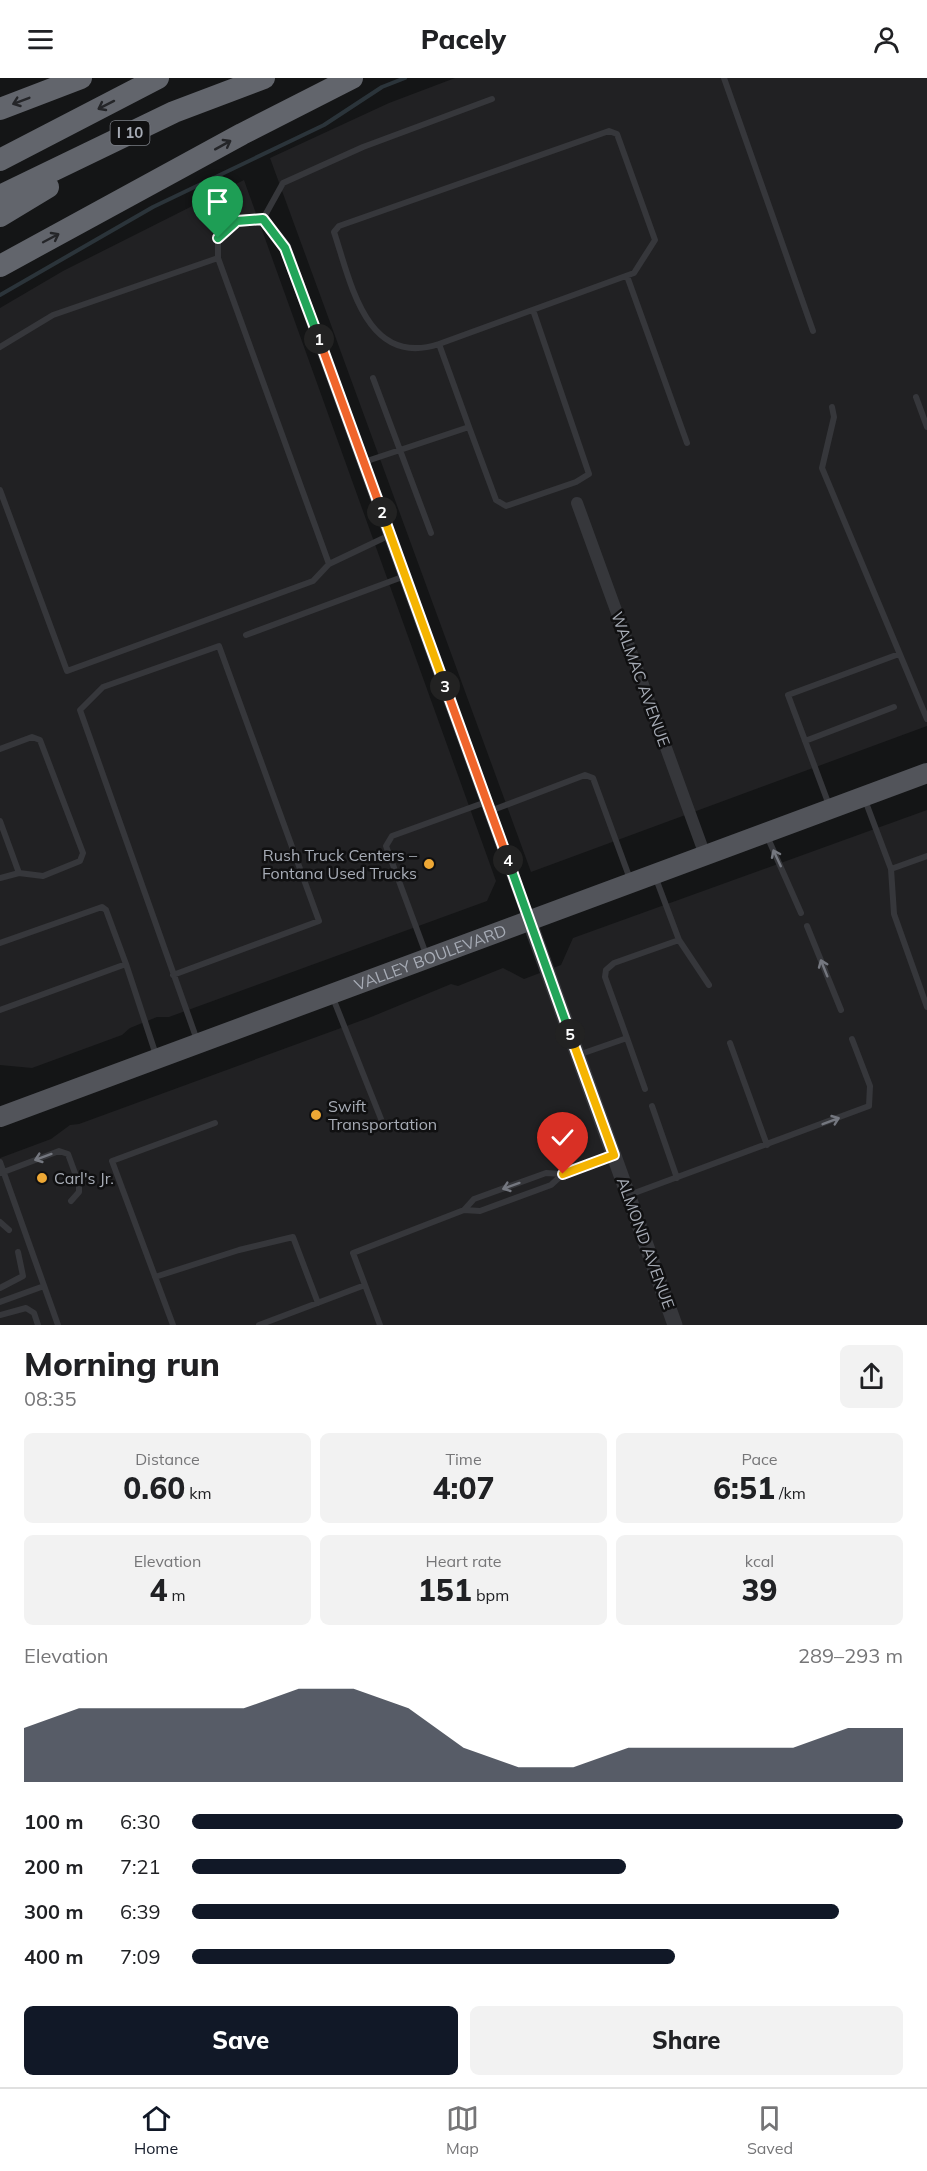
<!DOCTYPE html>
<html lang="en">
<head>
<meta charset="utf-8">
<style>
  :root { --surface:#fff; --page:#f2f2f2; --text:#202124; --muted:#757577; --line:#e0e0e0; --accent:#111827 }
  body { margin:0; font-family:Mulish,sans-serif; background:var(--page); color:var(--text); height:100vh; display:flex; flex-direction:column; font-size:22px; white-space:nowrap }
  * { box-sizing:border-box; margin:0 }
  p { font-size:20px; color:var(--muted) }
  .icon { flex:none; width:33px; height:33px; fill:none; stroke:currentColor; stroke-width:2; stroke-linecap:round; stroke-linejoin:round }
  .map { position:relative; height:1247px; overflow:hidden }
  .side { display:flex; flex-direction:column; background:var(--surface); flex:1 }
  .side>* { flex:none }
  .pin { position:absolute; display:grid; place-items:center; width:51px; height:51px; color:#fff; margin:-62px -26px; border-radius:50% 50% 50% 0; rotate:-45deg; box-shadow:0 0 6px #0007 }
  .pin .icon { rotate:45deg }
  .km { position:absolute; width:30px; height:30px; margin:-15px; border-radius:50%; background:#222; color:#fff; font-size:16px; line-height:30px; text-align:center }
  .round { display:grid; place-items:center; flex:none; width:63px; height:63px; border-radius:9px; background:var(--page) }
  .summary { display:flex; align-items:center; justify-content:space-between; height:102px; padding:0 24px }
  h1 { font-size:33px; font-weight:800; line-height:45px }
  .figures { display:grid; grid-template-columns:repeat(3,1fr); gap:9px; height:102px; padding:6px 24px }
  .figures div { display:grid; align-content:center; border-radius:9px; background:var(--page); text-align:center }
  .figures b { font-size:30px; font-weight:800 }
  .figures small { font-size:16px; font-weight:400 }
  .figures p { font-size:16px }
  .chart { height:168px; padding:12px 24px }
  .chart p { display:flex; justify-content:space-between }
  .chart svg { width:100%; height:108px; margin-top:6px; fill:var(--accent); opacity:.7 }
  .action { display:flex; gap:12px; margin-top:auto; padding:12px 24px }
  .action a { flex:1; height:69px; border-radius:9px; background:var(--accent); color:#fff; font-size:24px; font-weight:800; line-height:69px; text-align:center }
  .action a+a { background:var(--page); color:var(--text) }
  ul { padding:0 24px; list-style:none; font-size:20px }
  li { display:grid; grid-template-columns:96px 72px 1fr; align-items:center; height:45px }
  li i { height:15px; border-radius:8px; background:var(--accent) }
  header { display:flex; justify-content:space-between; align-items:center; height:78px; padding:0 24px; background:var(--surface); font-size:27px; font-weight:800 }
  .tabs { display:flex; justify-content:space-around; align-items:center; height:84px; border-top:2px solid var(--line); background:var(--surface); font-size:16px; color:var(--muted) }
  .tabs a { display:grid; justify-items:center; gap:3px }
  .tabs .current { color:var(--accent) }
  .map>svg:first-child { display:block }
  .built { fill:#212123 }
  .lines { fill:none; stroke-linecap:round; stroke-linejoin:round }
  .stream { stroke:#2b343a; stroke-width:4 }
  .service { stroke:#36373b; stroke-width:6 }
  .minor { stroke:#36373b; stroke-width:12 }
  .tertiary { stroke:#36373b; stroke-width:15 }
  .primary { stroke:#52545a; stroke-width:20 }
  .motorway { stroke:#62656c; stroke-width:22 }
  .oneway { stroke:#242528 }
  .oneway2 { stroke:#74777f }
  .split-1-casing { stroke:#fff; stroke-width:12 }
  .split-2-casing { stroke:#fff; stroke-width:12 }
  .split-3-casing { stroke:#fff; stroke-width:12 }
  .split-4-casing { stroke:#fff; stroke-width:12 }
  .split-5-casing { stroke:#fff; stroke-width:12 }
  .split-6-casing { stroke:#fff; stroke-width:12 }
  .split-1 { stroke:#22a559; stroke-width:8 }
  .split-2 { stroke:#f0652b; stroke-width:8 }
  .split-3 { stroke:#f5b400; stroke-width:8 }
  .split-4 { stroke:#f0652b; stroke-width:8 }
  .split-5 { stroke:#22a559; stroke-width:8 }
  .split-6 { stroke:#f5b400; stroke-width:8 }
  .poi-dot { fill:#eea835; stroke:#101011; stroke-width:2 }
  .labels { text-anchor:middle; stroke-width:5; stroke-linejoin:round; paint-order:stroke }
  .shield { fill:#101011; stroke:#7a7d84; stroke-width:1.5 }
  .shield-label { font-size:15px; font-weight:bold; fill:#a7acb6 }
  .street-label { font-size:16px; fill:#a7acb6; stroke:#101011 }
  .poi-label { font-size:16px; fill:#a7acb6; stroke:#101011; text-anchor:start }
</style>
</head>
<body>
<header><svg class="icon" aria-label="menu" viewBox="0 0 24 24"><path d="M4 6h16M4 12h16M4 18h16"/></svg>Pacely<svg class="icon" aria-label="person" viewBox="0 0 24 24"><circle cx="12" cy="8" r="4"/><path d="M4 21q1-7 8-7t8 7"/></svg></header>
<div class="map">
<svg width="927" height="1247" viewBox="0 0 927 1247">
  <rect width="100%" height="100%" fill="#141516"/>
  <path class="built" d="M 455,0 L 927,0 L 927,648 L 531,794 L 270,80 L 389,25 Z
    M 244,102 L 496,803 L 487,823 L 169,939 L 157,939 L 130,950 L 122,957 L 32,990 L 0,987 L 0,230 L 63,193 Z
    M 927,732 L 927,1247 L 0,1247 L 0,1080 L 51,1061 L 70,1047 L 79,1046 L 371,939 L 451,906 L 458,908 L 503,890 L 524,901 L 561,887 L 573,860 Z"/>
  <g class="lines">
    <path class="stream" d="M 0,217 L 153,129 L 324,47 L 382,9 L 405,0"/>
    <path class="service" d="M 724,0 L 813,253
      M 627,198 L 687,365
      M 0,269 L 53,237 L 218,180
      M 373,300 L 431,455
      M 916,319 L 927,349
      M 832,329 L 834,339 L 822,390 L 927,641
      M 469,349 L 496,422 L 506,428 L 576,404 L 589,396 L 533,232
      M 364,384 L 469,349 L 439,266 L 634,195 L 655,162 L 617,56 L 609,53 L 339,148 L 334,154 C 351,205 366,290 439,266
      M 0,412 L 67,593 L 313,503 L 329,486 L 390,457
      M 329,486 L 218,180 L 218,160 L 237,143 L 263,141 L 283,105 L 363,69 L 492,21
      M 246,557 L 405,498
      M 805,663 L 894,629
      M 0,671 L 32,659 L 40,662 L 83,775 L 80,783 L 43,798 L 19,795 L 0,800
      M 865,722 L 891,791 L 894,836 L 927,929
      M 829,727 L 788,617 L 899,576
      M 490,733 L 585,697 L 593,700 L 630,801
      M 0,743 L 19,795
      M 767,758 L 801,835
      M 891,791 L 927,778
      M 807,848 L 841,932
      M 679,862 L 709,907
      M 0,865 L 102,829 L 106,832 L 126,886
      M 426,876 L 386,768 L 392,758 L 486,724
      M 173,897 L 319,843 L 219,568 L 103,609 L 80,632 L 197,962
      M 333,920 L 385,1051
      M 0,932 L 126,886 L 156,977
      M 627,960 L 645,1011
      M 730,965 L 767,1067
      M 578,977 L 627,960 L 605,899 L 606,892 L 614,885 L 679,862 L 655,798
      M 652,1028 L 677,1100
      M 0,1084 L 58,1247
      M 1,1095 L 59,1073 L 68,1076 L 79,1106 L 79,1114 L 71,1123
      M 629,1117 L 869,1028 L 870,1008 L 852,961
      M 464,1132 L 474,1121 L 546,1095 L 563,1096
      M 0,1144 L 9,1152
      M 155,1199 L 239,1172 L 293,1159 L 318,1225
      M 0,1210 L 23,1198 L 18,1174
      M 0,1224 L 44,1208
      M 0,1237 L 26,1230 L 34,1235 L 38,1247
      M 173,1247 L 112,1083 L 215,1045
      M 259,1247 L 365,1207
      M 380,1247 L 353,1175 L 464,1132 L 480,1133 L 551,1107 L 563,1096 L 613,1077"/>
    <path class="minor" d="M 263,141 L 285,169 L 529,842
      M 577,425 L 705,777"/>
    <path class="tertiary" d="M 529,842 L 675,1247"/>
    <path class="primary" id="s1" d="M 0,1039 L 927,695"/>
    <path class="motorway" d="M 0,31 L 81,0
      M 0,82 L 158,0
      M 0,118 L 174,34 L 264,0
      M 0,138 L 48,109
      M 0,188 L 242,56 L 352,0"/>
  </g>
  <defs><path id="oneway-shaft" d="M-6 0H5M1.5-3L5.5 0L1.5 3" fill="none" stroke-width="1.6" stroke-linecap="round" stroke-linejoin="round" transform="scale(1.5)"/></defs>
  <g class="oneway">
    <use href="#oneway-shaft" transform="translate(21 23) rotate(159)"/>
    <use href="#oneway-shaft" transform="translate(106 27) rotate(153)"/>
    <use href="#oneway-shaft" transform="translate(223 67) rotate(-29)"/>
    <use href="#oneway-shaft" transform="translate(51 160) rotate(-28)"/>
  </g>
  <g class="oneway2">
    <use href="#oneway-shaft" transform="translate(777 780) rotate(-115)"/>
    <use href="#oneway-shaft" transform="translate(824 890) rotate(-112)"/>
    <use href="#oneway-shaft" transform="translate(831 1043) rotate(-21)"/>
    <use href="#oneway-shaft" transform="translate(43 1079) rotate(160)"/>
    <use href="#oneway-shaft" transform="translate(511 1108) rotate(160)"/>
  </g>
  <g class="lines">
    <g class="split-1-casing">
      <path id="split-1" d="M 218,160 L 237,143 L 263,141 L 285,170 L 319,261"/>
    </g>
    <g class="split-2-casing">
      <path id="split-2" d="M 319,261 L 382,434"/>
    </g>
    <g class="split-3-casing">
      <path id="split-3" d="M 382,434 L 445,608"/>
    </g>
    <g class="split-4-casing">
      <path id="split-4" d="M 445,608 L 508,782"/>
    </g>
    <g class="split-5-casing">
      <path id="split-5" d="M 508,782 L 570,956"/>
    </g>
    <g class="split-6-casing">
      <path id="split-6" d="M 563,1096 L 614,1077 L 570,956"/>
    </g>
    <use href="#split-1" class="split-1"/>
    <use href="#split-2" class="split-2"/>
    <use href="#split-3" class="split-3"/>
    <use href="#split-4" class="split-4"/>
    <use href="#split-5" class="split-5"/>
    <use href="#split-6" class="split-6"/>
  </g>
  <g class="poi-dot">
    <circle cx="429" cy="786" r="6"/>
    <circle cx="316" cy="1037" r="6"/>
    <circle cx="42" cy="1100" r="6"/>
  </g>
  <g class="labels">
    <rect class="shield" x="110.5" y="43" width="39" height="24" rx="4.5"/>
    <g class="shield-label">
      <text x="130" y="60">I 10</text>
    </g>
    <g class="street-label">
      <text transform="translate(641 601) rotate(70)" y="6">WALMAC AVENUE</text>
      <text dy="6" stroke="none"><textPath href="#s1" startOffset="459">VALLEY BOULEVARD</textPath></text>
      <text transform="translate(646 1165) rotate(70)" y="6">ALMOND AVENUE</text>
    </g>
    <g class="poi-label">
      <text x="417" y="783" text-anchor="end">Rush Truck Centers –<tspan x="417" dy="18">Fontana Used Trucks</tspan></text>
      <text x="328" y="1034">Swift<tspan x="328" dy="18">Transportation</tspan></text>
      <text x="54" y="1106">Carl's Jr.</text>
    </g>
  </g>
</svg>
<div class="pin" style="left:218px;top:160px;background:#1e9e55"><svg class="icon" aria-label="arrive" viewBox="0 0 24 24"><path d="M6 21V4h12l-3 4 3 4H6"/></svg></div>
<div class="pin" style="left:563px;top:1096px;background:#d93025"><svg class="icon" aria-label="check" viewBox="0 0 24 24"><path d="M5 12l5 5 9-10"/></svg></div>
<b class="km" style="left:319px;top:261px">1</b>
<b class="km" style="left:382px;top:434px">2</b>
<b class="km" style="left:445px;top:608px">3</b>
<b class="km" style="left:508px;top:782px">4</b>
<b class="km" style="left:570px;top:956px">5</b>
</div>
<section class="side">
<div class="summary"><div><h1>Morning run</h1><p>08:35</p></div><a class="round"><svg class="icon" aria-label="share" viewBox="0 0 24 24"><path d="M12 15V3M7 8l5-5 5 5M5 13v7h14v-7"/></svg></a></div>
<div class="figures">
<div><p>Distance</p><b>0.60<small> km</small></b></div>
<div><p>Time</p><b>4:07</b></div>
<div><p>Pace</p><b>6:51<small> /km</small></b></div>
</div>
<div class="figures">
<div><p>Elevation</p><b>4<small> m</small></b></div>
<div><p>Heart rate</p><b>151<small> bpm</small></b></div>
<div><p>kcal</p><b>39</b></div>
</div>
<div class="chart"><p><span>Elevation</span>289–293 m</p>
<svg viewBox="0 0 160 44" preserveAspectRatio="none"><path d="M0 44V22L10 14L20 14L30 14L40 14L50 6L60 6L70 14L80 30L90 38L100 38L110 30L120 30L130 30L140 30L150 22L160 22V44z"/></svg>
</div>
<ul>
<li><b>100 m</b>6:30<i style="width:100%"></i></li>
<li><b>200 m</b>7:21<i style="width:61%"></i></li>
<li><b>300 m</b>6:39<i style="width:91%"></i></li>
<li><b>400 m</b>7:09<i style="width:68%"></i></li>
</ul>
<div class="action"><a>Save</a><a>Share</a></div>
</section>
<nav class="tabs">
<a class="current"><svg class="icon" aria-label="home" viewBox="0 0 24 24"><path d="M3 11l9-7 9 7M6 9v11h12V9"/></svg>Home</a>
<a><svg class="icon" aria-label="map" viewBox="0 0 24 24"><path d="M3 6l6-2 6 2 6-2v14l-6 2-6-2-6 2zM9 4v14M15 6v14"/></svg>Map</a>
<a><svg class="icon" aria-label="saved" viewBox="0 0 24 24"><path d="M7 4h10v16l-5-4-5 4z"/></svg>Saved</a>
</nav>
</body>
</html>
